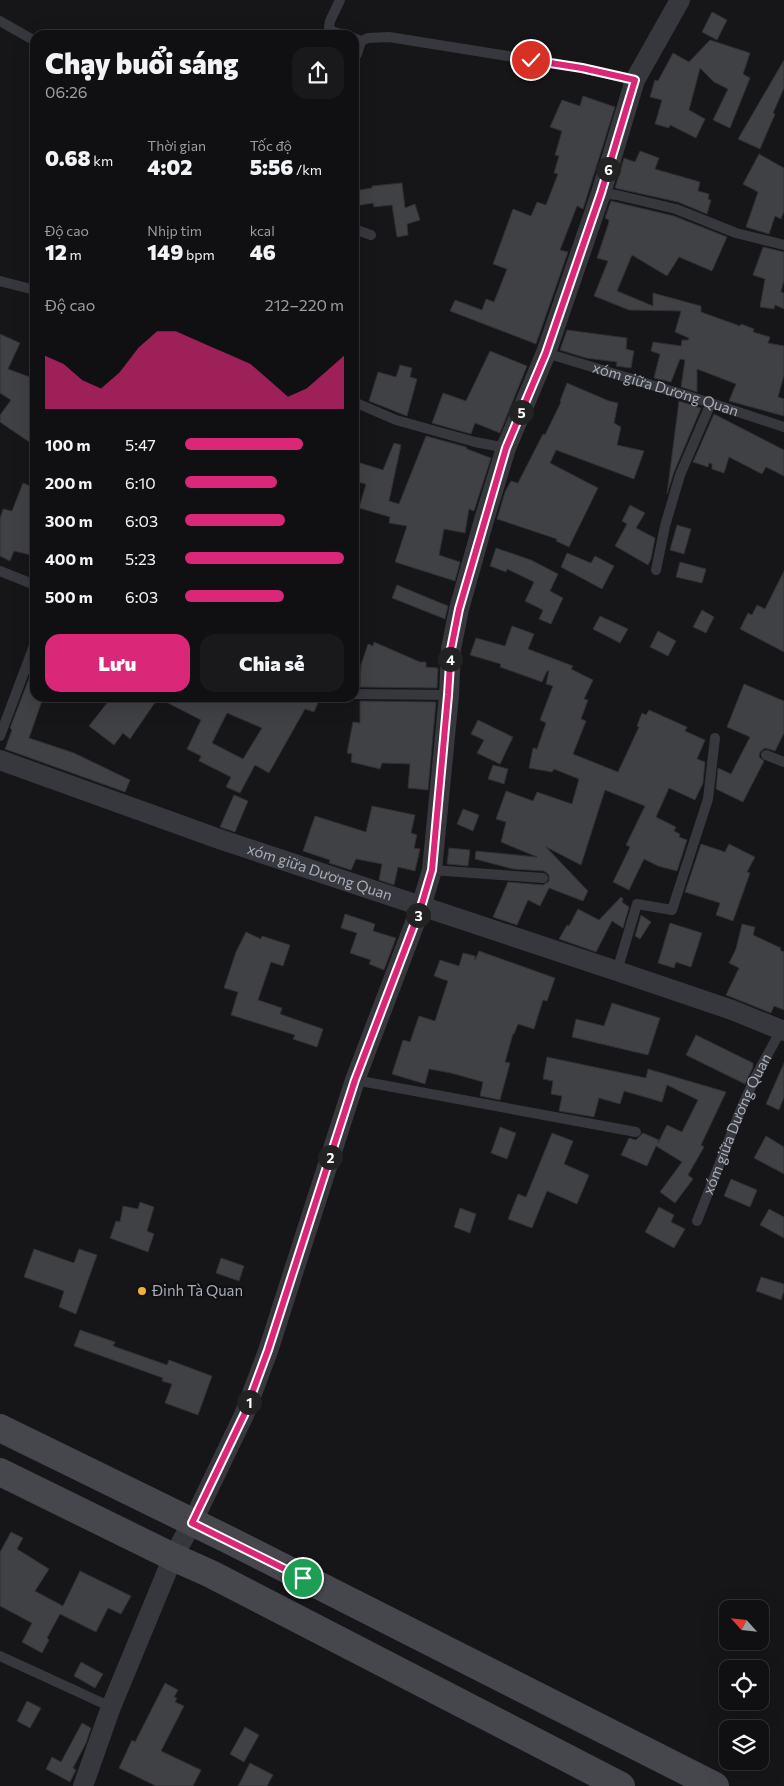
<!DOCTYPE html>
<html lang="vi">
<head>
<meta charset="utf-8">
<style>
  :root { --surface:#101012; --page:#19191b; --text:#f1f3f6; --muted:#9c9d9f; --line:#303032; --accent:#db2777 }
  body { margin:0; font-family:Commissioner,sans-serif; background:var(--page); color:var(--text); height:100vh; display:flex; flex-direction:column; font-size:19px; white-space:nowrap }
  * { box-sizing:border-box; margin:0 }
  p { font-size:16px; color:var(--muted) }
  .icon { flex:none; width:28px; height:28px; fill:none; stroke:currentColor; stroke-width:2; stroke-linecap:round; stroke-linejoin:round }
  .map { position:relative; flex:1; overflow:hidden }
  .drawer { position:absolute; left:30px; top:30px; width:329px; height:672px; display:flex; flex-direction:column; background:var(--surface); border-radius:15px; box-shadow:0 5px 20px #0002,0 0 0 1px var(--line) }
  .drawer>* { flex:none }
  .needle { width:32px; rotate:297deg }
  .tools { position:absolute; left:719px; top:1600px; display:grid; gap:10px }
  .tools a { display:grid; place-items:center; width:50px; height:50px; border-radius:10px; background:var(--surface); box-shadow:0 5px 20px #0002,0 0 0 1px var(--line); font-size:25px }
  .pin { position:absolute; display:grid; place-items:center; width:42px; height:42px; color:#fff; margin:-21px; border:2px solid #fff; border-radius:50%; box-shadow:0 1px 5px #0007 }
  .km { position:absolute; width:25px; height:25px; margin:-12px; border-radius:50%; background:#222; color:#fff; font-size:14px; line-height:25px; text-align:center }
  .round { display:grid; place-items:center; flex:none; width:52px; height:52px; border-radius:15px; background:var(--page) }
  .overview { display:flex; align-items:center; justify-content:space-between; height:85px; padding:0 15px }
  h1 { font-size:28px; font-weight:800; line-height:38px }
  .figures { display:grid; grid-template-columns:repeat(3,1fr); gap:8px; height:85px; padding:5px 15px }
  .figures div { display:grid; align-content:center }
  .figures b { font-size:21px; font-weight:800 }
  .figures small { font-size:14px; font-weight:400 }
  .figures p { font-size:14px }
  .chart { height:140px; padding:10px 15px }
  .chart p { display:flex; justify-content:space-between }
  .chart svg { width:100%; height:90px; margin-top:5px; fill:var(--accent); opacity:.7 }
  .action { display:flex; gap:10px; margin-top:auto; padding:10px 15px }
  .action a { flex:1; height:58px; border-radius:15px; background:var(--accent); color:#fff; font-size:20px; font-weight:800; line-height:58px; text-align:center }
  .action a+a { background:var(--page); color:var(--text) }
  ul { padding:0 15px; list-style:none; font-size:16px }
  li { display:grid; grid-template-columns:80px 60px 1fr; align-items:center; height:38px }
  li i { height:12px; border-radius:6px; background:var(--accent) }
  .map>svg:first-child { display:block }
  .building { fill:#404145; stroke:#303034; fill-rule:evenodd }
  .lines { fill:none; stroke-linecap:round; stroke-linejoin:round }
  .lane { stroke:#37383d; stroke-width:10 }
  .street { stroke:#37383d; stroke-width:20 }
  .secondary { stroke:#45474d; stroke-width:28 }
  .route-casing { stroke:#fff; stroke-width:10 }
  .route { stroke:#db2777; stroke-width:6 }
  .poi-dot { fill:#f2b134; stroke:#111113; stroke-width:2 }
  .labels { text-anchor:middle; stroke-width:5; stroke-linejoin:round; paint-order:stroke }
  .street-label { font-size:15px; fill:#a8adb8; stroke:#111113 }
  .poi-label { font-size:15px; fill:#a8adb8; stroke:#111113; text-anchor:start }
</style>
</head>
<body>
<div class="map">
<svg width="784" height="1786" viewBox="0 0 784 1786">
  <rect width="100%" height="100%" fill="#161618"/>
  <path class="building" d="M 712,12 L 727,20 L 717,40 L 702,32 Z
    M 710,40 L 750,53 L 743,74 L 750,78 L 730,128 L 713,120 L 728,89 L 714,82 L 700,68 L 689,110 L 705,119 L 696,138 L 670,125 L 669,128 L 655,124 L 662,100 L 650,97 L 655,80 L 658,81 L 673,53 L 689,62 Z
    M 784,60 L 784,88 L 773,113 L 775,114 L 760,149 L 738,139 Z
    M 583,96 L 615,107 L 583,209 L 577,206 L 560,250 L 568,252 L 536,344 L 450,311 L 455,300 L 482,310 L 486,299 L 494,302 L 507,269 L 493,264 L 513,209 L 531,216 L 537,202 L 546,205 L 558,174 L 554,173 L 559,156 L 555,155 L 562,131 L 550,127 L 562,100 L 580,106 Z
    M 640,151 L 659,158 L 655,169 L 700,182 L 698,191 L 709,194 L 708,199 L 711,200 L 707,214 L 678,202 L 615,188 L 624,158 L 635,162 Z
    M 759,154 L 784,168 L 784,211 L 781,219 L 775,216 L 769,234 L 746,227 L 758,192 L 743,184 Z
    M 402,183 L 405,208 L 415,204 L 420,220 L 407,224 L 408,235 L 397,237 L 392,205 L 374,207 L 373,203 L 354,206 L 354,191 L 372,188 L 372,186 Z
    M 611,201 L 674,216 L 727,237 L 712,271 L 679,257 L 667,276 L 632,255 L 617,291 L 653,306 L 653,293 L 701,306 L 701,312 L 740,326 L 741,324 L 754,329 L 753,332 L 770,337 L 768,343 L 784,346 L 784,375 L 778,397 L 784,399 L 784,416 L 729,401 L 736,384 L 697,369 L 697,392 L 681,387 L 685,360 L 680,359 L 671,382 L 654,378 L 660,354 L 651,351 L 653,342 L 681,346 L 682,340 L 688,340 L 689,338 L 675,332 L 681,311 L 629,310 L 594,296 L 608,261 L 597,258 L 608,225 L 609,220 L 605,218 Z
    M 763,247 L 784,252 L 784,280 L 781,292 L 784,293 L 784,309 L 775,305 L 774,309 L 760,307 L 765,279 L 753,275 Z
    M 567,330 L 627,338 L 626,349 L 634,351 L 631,368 L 616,366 L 617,362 L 586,358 L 560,350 Z
    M 0,334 L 20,343 L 8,369 L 35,379 L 35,446 L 0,422 L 0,415 L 11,400 L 0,393 Z
    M 490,351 L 527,366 L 500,433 L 475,423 L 471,434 L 432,423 L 443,393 L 466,401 Z
    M 400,365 L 412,368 L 410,377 L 417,379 L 407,416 L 369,401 L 378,372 L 396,377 Z
    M 567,383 L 609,401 L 618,403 L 614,423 L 621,427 L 617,445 L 644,451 L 634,479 L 556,450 L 550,463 L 598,488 L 569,547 L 556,541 L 557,539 L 497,519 L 505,492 L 511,481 L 518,483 L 543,434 L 545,435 L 561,402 L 560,401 Z
    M 679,401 L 701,408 L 674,472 L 667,494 Z
    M 714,414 L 784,450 L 784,476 L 766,467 L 762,474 L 729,457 L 724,473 L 712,469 L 712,464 L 709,463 L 708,467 L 693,462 Z
    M 426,436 L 466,447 L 467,449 L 491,458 L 474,511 L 469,509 L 465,533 L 444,529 L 439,555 L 460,562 L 455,581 L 395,562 L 407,526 L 389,523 L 390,517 L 359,508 L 366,484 L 354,481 L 354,461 L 383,470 L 394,443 L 401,445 L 389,501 L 399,504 Z
    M 23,483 L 35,488 L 35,556 L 14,551 L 10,561 L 0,556 L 0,519 L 3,509 L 12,511 Z
    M 630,505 L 645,513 L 636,528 L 655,538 L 651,559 L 648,565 L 615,546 L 627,524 L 622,521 Z
    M 677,525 L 691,529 L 684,554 L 670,550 Z
    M 496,548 L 531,560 L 558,574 L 550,591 L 563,598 L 551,624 L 539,619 L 543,610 L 525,601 L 534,582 L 507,569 L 506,572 L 490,566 Z
    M 567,553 L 591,563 L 595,556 L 614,566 L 602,589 L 561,567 Z
    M 680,562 L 706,569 L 702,583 L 676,577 Z
    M 784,571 L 784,652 L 740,629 L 748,613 L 752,615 L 757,605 L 765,609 Z
    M 397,585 L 448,606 L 445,619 L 392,598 Z
    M 702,610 L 714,617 L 706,633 L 693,627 Z
    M 600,616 L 628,629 L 620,643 L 593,629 Z
    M 512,626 L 534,634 L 528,649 L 573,666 L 571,669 L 593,680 L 584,699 L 588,700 L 581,719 L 586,721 L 573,754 L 618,772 L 639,727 L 637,726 L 642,713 L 646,715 L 649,710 L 687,727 L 685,731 L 705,740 L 697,759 L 705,762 L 703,783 L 695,800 L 669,788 L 656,817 L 676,827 L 674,831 L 680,834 L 679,837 L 687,840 L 677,871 L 658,866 L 644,859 L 629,890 L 613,882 L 630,847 L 626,845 L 645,806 L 605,790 L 581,865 L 546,847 L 588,891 L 583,901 L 549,888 L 540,906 L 528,900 L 517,925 L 493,917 L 508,882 L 543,885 L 549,881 L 549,875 L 544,871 L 513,869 L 475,859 L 476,851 L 537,857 L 501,842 L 506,822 L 496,819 L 506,791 L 533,801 L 537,792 L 572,804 L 579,779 L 554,769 L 552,772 L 529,768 L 533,748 L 537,749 L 546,723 L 540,720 L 553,686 L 546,684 L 549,671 L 547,671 L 542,682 L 500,667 L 501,664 L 470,655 L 476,638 L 505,646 Z
    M 658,631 L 676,641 L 668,656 L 650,647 Z
    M 374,642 L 420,662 L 426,662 L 426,667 L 438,668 L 437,688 L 360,687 L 361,665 L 368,644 L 373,646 Z
    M 35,663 L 35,698 L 43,698 L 29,738 L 74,753 L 130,780 L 125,792 L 5,749 L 12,730 L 10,728 Z
    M 744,684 L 784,701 L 784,733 L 775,751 L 765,748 L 760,752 L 759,757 L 764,761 L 743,802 L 716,789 L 718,768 L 731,774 L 750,737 L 727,727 Z
    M 111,698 L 320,698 L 314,712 L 305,709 L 269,773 L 255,765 L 240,793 L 226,787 L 231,777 L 199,761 L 201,756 L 187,749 L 201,720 L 158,698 L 130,739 L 123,733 L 114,745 L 89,726 ZM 227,713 L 262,728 L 243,759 L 212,743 Z
    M 360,701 L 436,702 L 428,790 L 408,788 L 410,764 L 382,763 L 380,769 L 351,762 L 352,754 L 347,753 L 353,722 L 360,723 Z
    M 478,720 L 513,737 L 500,764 L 477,753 L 484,740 L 471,734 Z
    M 493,765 L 508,769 L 504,784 L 488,779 Z
    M 234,795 L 248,801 L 235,832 L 220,827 Z
    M 372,806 L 415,815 L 411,833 L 417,835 L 414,848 L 420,849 L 415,871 L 398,867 L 394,885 L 379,880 L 382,864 L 356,859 L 351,870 L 329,863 L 330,860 L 303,851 L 315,816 L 366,832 Z
    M 463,809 L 479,815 L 473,831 L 457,824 Z
    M 701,844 L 725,852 L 729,844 L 755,857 L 747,872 L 750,873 L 733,921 L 716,915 L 720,903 L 685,892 Z
    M 449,848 L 470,850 L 468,866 L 447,864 Z
    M 621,897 L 623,899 L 622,902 L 629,907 L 623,928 L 612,921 L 596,952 L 559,939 L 567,925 L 569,926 L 578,909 L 599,920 Z
    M 345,914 L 375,924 L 373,931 L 396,938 L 384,970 L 369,964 L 371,960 L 350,953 L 357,933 L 341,928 Z
    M 641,915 L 651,922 L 640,939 L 635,936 Z
    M 670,923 L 702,933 L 691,967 L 676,962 L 674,968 L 658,963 Z
    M 742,924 L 755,927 L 753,935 L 781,948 L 780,950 L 784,952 L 784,1010 L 774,1006 L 771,1013 L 726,995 L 739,968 L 729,963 L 736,949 Z
    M 246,932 L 261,939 L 262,936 L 290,945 L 283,966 L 271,962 L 258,1000 L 282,1008 L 280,1014 L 323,1029 L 317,1047 L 293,1039 L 295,1035 L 231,1015 L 238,992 L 224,988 L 236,952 Z
    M 479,951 L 555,978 L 547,1001 L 543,1000 L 534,1029 L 518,1024 L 514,1034 L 513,1034 L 505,1062 L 510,1063 L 500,1100 L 480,1096 L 483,1082 L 451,1073 L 429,1069 L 425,1084 L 392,1074 L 403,1040 L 410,1042 L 419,1016 L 435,1021 L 448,981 L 434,976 L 440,960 L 459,966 L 463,953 L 475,956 L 475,960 Z
    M 612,1003 L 660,1018 L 648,1055 L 572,1037 L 576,1019 L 604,1026 Z
    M 696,1035 L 753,1063 L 753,1067 L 745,1084 L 686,1055 Z
    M 547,1057 L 646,1078 L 648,1069 L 726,1092 L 701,1145 L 704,1147 L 688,1175 L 693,1179 L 675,1203 L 660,1192 L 682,1162 L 656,1146 L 647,1166 L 621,1155 L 629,1138 L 636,1140 L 643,1133 L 659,1140 L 658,1143 L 667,1125 L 682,1132 L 698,1100 L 667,1085 L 662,1102 L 624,1091 L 620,1104 L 599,1098 L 594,1117 L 559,1111 L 562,1096 L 551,1094 L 553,1081 L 543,1079 Z
    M 784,1063 L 784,1097 L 779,1110 L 766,1104 Z
    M 500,1127 L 516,1133 L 507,1159 L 491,1153 Z
    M 552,1133 L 573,1141 L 564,1164 L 589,1175 L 577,1204 L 547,1191 L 532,1228 L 508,1219 L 518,1194 L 526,1197 Z
    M 766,1136 L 784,1147 L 784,1174 L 754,1158 Z
    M 731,1179 L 757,1190 L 750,1207 L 724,1196 Z
    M 140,1202 L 154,1207 L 147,1231 L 154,1234 L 148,1252 L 110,1238 L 116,1221 L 120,1222 L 123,1206 L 138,1209 Z
    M 659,1207 L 674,1215 L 671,1222 L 685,1229 L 674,1248 L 645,1232 Z
    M 460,1208 L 476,1214 L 470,1233 L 454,1227 Z
    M 769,1209 L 784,1217 L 784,1238 L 760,1225 Z
    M 34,1249 L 74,1263 L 79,1249 L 97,1255 L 76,1314 L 59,1307 L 64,1291 L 24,1277 Z
    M 221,1258 L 244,1266 L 239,1281 L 216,1273 Z
    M 761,1277 L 784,1284 L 784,1291 L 781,1300 L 756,1291 Z
    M 80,1330 L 115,1342 L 113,1346 L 167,1365 L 169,1360 L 212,1376 L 198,1415 L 165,1403 L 172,1384 L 162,1381 L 163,1378 L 74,1346 Z
    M 11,1532 L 23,1538 L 17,1549 L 49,1569 L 35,1591 L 63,1606 L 80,1571 L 131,1596 L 121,1614 L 108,1608 L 96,1632 L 60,1614 L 47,1638 L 49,1640 L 42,1653 L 22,1642 L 32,1623 L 0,1606 L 0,1552 Z
    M 81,1662 L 103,1674 L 95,1688 L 74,1676 Z
    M 165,1683 L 178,1690 L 174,1697 L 177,1698 L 175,1702 L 184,1706 L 161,1751 L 201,1770 L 193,1786 L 156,1786 L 119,1768 L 132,1740 L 135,1742 Z
    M 27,1701 L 41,1708 L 30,1728 L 17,1721 Z
    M 82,1723 L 91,1728 L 86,1743 L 73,1768 L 76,1770 L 70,1782 L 46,1769 L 52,1757 L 61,1762 Z
    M 245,1727 L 259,1735 L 244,1762 L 230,1754 Z
    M 250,1763 L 273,1775 L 267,1786 L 238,1786 Z"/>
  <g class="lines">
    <g class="lane">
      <path d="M 340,0 L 330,21 L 329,27 L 332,31 L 344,35"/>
      <path d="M 0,21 L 35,41"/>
      <path d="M 354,38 L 361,41 L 368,38 L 389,37 L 582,68 L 635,80"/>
      <path d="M 354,58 L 357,54 L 361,41"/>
      <path d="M 601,193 L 617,195 L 676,209 L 736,233 L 784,245"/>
      <path d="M 354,229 L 371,235"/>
      <path d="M 0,281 L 35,290"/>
      <path id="s1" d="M 546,353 L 711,403 L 784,427"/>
      <path d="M 354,402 L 396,420 L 475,442 L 506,448"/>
      <path d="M 656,570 L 665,526 L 680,475 L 711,403"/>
      <path d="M 0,571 L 35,585"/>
      <path d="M 354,694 L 449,695"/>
      <path d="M 0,736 L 35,643"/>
      <path d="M 766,755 L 784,762"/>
      <path d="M 432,870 L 543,878"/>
      <path d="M 617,971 L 637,904 L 672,910 L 708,799 L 715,738"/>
      <path d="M 355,1080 L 636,1132"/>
      <path id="s2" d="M 697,1221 L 741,1109 L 755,1078 L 782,1028"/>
      <path d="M 0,1656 L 111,1707"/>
    </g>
    <g class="street">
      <path id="s3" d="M 0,760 L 222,840 L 617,971 L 732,1010 L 784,1031"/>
      <path d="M 83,1786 L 111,1707 L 173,1557 L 192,1523 L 244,1415 L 268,1351 L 355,1080 L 421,907 L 432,870 L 449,695 L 451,649 L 459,609 L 484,520 L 506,448 L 546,353 L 601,193 L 635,80 L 680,0"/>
    </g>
    <path class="secondary" d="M 0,1428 L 229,1540 L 715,1786
      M 0,1472 L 173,1557 L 211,1574 L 621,1786"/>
  </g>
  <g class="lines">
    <g class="route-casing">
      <path id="route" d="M 303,1578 L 192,1523 L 244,1415 L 268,1350 L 355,1080 L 421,907 L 432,870 L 448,695 L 451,649 L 459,609 L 506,448 L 546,353 L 601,193 L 635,80 L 582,68 L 531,60"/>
    </g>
    <use href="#route" class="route"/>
  </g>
  <circle class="poi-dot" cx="142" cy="1291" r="5"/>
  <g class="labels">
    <g class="street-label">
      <text dy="5" stroke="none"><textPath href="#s1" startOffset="125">xóm giữa Dương Quan</textPath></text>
      <text dy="5" stroke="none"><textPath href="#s3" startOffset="339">xóm giữa Dương Quan</textPath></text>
      <text dy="5" stroke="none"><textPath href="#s2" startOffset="105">xóm giữa Dương Quan</textPath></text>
    </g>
    <g class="poi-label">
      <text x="152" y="1296">Đinh Tà Quan</text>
    </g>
  </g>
</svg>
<div class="tools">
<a><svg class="needle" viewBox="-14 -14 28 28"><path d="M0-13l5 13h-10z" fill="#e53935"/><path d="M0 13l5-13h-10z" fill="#9c9d9f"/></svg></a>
<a><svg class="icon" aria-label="locate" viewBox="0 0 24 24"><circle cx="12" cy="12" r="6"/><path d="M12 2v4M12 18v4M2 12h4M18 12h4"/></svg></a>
<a><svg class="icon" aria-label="layers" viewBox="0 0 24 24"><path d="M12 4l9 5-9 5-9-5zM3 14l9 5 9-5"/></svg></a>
</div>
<div class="pin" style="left:303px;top:1578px;background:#1e9e55"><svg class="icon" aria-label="arrive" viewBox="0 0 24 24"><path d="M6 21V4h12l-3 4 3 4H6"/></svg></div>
<div class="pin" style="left:531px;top:60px;background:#d93025"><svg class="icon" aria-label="check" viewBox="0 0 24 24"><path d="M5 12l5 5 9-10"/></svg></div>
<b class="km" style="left:249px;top:1402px">1</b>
<b class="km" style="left:330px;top:1157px">2</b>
<b class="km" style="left:418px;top:915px">3</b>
<b class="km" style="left:450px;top:659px">4</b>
<b class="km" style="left:521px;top:412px">5</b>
<b class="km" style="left:608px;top:169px">6</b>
<section class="drawer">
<div class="overview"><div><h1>Chạy buổi sáng</h1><p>06:26</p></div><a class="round"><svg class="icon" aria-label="share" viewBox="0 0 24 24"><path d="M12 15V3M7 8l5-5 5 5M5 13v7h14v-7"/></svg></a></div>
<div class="figures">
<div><b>0.68<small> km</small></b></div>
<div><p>Thời gian</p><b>4:02</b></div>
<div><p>Tốc độ</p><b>5:56<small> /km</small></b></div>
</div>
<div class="figures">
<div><p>Độ cao</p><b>12<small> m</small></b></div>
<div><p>Nhịp tim</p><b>149<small> bpm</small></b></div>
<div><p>kcal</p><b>46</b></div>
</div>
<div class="chart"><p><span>Độ cao</span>212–220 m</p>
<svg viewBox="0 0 160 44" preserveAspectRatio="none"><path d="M0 44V18L10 22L20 30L30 34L40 26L50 14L60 6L70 6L80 10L90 14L100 18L110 22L120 30L130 38L140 34L150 26L160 18V44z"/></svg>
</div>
<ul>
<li><b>100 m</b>5:47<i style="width:74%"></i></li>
<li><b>200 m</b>6:10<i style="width:58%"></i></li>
<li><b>300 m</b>6:03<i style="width:63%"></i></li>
<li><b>400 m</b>5:23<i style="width:100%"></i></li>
<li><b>500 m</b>6:03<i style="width:62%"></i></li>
</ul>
<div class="action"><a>Lưu</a><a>Chia sẻ</a></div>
</section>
</div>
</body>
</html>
